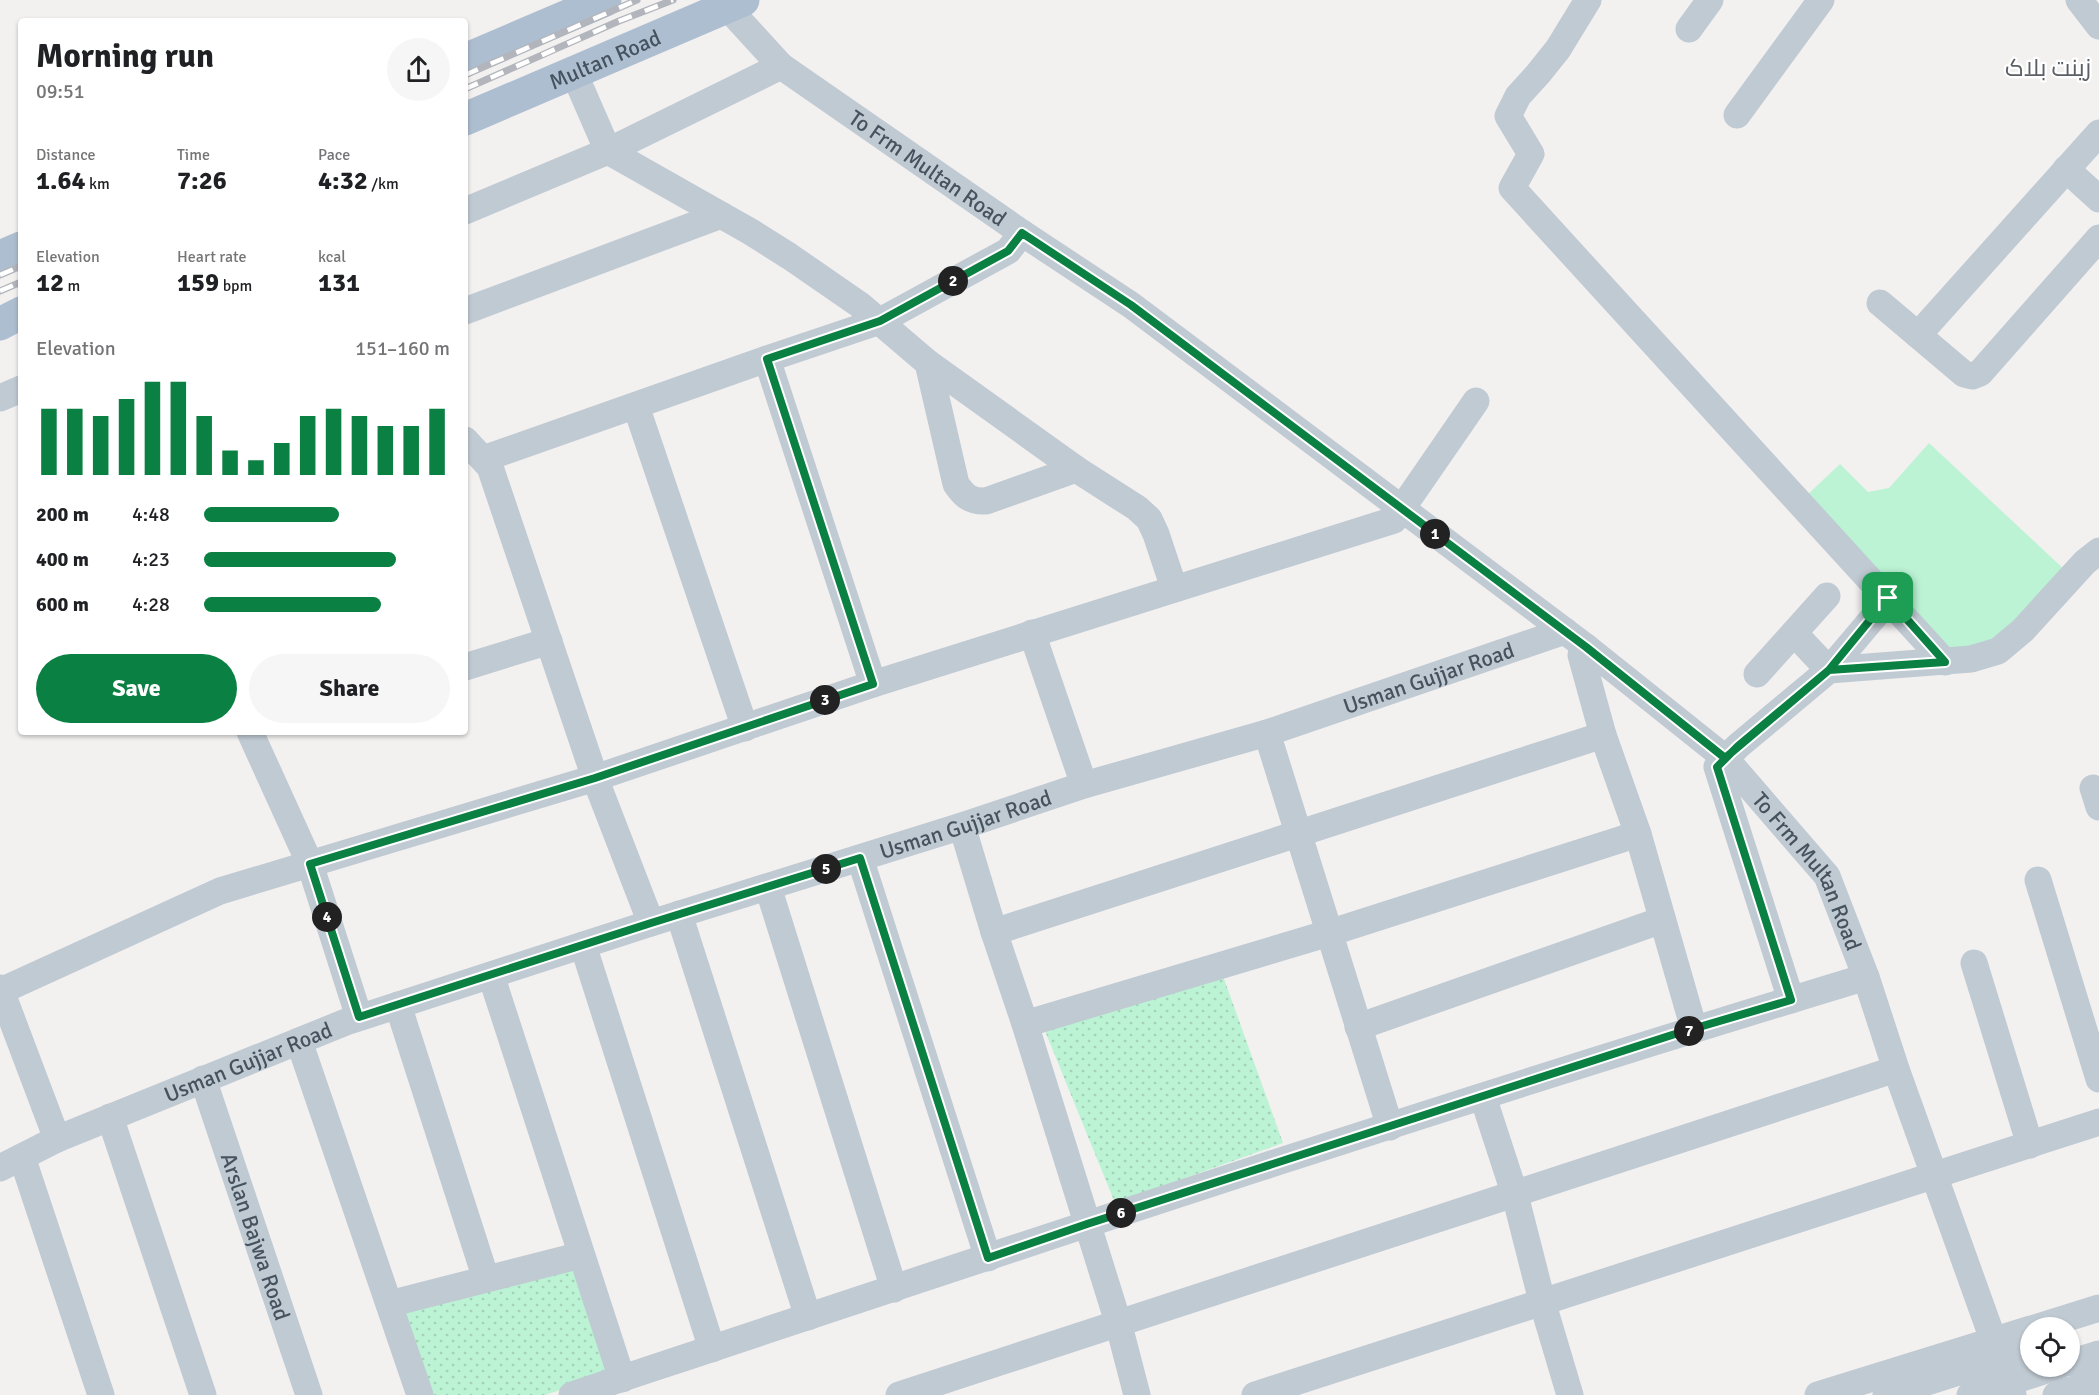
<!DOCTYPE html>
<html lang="en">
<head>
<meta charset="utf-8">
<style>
  :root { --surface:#fff; --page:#f6f6f6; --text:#202124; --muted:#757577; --accent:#0b8043 }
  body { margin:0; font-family:Signika,Cairo,sans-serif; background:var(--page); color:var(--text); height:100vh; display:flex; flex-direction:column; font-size:22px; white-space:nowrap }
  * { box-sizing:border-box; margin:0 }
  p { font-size:20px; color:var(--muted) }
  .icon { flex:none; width:33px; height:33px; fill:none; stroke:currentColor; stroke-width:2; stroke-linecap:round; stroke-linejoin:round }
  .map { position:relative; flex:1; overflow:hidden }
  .drawer { position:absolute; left:18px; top:18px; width:450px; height:717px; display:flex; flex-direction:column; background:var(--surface); border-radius:6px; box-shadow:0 2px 4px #0004 }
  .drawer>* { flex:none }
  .buttons { position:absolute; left:2020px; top:1317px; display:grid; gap:12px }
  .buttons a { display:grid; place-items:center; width:60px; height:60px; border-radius:50%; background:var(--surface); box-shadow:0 2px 4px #0004; font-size:30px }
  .pin { position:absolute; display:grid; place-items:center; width:51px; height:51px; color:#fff; margin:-26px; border-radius:12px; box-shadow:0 3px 9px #0006 }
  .km { position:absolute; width:30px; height:30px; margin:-15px; border-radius:50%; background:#222; color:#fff; font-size:16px; line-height:30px; text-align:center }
  .round { display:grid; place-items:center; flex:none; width:63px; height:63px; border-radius:32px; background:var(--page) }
  .head { display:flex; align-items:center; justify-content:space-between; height:102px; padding:0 18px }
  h1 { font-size:33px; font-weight:800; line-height:45px }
  .metrics { display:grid; grid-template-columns:repeat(3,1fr); gap:9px; height:102px; padding:6px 18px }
  .metrics div { display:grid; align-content:center }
  .metrics b { font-size:26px; font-weight:800 }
  .metrics small { font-size:16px; font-weight:400 }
  .metrics p { font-size:16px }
  .chart { height:168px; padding:12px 18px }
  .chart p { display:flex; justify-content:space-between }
  .chart svg { width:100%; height:108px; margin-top:6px; stroke:var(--accent); stroke-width:6 }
  .button { display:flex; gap:12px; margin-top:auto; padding:12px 18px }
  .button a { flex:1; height:69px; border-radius:36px; background:var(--accent); color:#fff; font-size:24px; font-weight:800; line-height:69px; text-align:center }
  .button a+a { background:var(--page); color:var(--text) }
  ul { padding:0 18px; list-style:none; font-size:20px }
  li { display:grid; grid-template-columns:96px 72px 1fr; align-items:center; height:45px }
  li i { height:15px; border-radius:8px; background:var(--accent) }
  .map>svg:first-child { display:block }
  .grass { fill:#bcf3d4 }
  .park { fill:url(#park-dots) }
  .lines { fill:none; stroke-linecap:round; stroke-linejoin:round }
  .minor { stroke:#c0cad3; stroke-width:27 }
  .major { stroke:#aebed1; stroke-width:33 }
  .rail-casing { stroke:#b2b5bb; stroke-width:7 }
  .rail { stroke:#fff; stroke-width:4.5; stroke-dasharray:14; stroke-linecap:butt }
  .route-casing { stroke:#fff; stroke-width:12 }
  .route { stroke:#0b8043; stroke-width:8 }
  .labels { text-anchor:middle; stroke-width:4.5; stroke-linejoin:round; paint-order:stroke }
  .street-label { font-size:22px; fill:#46535f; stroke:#fff }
  .neighbourhood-label { font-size:24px; fill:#5c6066; stroke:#fff }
</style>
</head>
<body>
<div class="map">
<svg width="2099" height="1395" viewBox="0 0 2099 1395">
  <defs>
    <pattern id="park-dots" width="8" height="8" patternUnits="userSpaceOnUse" patternTransform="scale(1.5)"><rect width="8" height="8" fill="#bcf3d4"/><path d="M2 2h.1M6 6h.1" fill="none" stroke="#a3d2b8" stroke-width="1.8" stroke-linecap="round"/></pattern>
  </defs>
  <rect width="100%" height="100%" fill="#f3f0f0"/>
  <path class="grass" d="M 1929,443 L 2068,573 L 1995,643 L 1948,653 L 1806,496 L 1840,464 L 1868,492 L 1889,488 Z"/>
  <path class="park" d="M 1223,976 L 1283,1143 L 1115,1203 L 1045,1031 Z
    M 577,1265 L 609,1374 L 545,1395 L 429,1395 L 398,1309 Z"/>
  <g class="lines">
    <g class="minor">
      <path d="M 1588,0 L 1558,49 L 1538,74 L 1518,96 L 1508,116 L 1531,154 L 1512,188 L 1945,662"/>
      <path d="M 2079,0 L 2099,26"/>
      <path id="s1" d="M 726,6 L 781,66 L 1022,233 L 1131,305 L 1586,647 L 1725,758 L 1827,876 L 1866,977 L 1896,1069 L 2013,1395"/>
      <path d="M 1689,29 L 1710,0"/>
      <path d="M 574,73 L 608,151 L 751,232 L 789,256 L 860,305 L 928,363 L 1076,469 L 1137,508 L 1149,519 L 1156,534 L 1174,588"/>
      <path d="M 1737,115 L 1821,0"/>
      <path d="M 2066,169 L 2099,199"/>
      <path d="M 465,211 L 608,151 L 781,66"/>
      <path d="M 1880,303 L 1964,374 L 1972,376 L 1980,373 L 2099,238"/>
      <path d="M 465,311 L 721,215"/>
      <path d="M 1918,335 L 2099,133"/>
      <path d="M 767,359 L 873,684"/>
      <path d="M 928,363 L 956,484 C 964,496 971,502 986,501 L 1076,469"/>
      <path d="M 0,398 L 21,389"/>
      <path d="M 636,406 L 745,728"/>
      <path d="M 465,440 L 490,467 L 595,778 L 651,923"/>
      <path d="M 483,459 L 767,359 L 880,321 L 1008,251 L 1022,233"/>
      <path d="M 1032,633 L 1084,785"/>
      <path d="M 1794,633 L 1829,670 L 1889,599"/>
      <path d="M 1586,647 L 1581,655 L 1603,735 L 1638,834 L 1694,1029"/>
      <path d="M 465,667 L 549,641"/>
      <path d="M 1757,674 L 1827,596"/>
      <path d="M 250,732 L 310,864 L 359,1017"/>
      <path d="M 1267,733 L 1390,1127"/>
      <path d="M 2093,788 L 2099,807"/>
      <path d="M 962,826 L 994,932 L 1025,1024 L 1118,1322 L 1137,1395"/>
      <path d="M 860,858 L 988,1258"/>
      <path d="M 2038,880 L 2099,1079"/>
      <path d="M 768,887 L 894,1289"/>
      <path d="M 679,914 L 808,1317"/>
      <path d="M 994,932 L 1603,735"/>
      <path d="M 583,945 L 712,1349"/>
      <path d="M 1974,963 L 2030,1145"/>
      <path d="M 491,975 L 622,1379"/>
      <path d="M 0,988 L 57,1139"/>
      <path d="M 1,991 L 220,891 L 595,778 L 873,684 L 1394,520 L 1476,401"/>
      <path d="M 1791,1000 L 1717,767 L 1738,746 L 1829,670 L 1971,659 L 1998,651 L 2023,630 L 2085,562 L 2099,551"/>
      <path d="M 398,1005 L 486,1279"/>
      <path d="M 1025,1024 L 1329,933 L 1638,834"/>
      <path d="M 1358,1027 L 1662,920"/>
      <path d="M 299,1041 L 420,1395"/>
      <path id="s2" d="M 203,1079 L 309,1395"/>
      <path d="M 1483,1097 L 1515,1195 L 1542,1301 L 1570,1395"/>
      <path d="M 110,1117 L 203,1395"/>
      <path d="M 22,1157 L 101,1395"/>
      <path id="s3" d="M 0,1168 L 57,1139 L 346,1022 L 651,923 L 962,826 L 1084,785 L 1267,733 L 1565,631"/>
      <path d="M 389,1304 L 581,1255"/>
      <path d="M 2035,1328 L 2099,1308"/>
      <path d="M 2070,1363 L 2099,1354"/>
      <path d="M 572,1395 C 1002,1252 1432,1108 1866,977"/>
      <path d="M 899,1395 L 1896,1069"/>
      <path d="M 1255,1395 L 2099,1122"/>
      <path d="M 1818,1395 L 2031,1329"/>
      <path d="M 1886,1395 L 2031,1349"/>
      <path d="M 1970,1395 L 2059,1366"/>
      <path d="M 2056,1395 L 2099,1381"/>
    </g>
    <g class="major">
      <path d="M 465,60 L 605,0"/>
      <path id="s4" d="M 465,119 L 743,0"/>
      <path d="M 0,257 L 21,248"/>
      <path d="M 0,324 L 21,313"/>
    </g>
    <g class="rail-casing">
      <path id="rail" d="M 465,75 L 637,0
        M 465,89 L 619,21 L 673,0
        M 0,275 L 21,266
        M 0,291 L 21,282"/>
    </g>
    <use href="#rail" class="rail"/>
  </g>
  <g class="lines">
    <g class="route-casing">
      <path id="route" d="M 1888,598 L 1829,670 L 1725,758 L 1586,647 L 1131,305 L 1022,233 L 1008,251 L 880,321 L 767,359 L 873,684 L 595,778 L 310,864 L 359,1017 L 651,923 L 860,858 L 988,1258 L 1087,1224 L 1672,1035 L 1791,1000 L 1717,767 L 1738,746 L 1829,670 L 1945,662 L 1888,598"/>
    </g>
    <use href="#route" class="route"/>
  </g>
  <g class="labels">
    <g class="street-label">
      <text dy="8" stroke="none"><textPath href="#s4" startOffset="152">Multan Road</textPath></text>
      <text dy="8" stroke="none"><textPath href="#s1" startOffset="260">To Frm Multan Road</textPath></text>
      <text dy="8" stroke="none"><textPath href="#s3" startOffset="1512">Usman Gujjar Road</textPath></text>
      <text dy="8" stroke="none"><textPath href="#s3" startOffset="1026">Usman Gujjar Road</textPath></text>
      <text dy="8" stroke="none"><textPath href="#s1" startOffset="1394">To Frm Multan Road</textPath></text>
      <text dy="8" stroke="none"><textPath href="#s3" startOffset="270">Usman Gujjar Road</textPath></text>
      <text dy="8" stroke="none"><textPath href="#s2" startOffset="166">Arslan Bajwa Road</textPath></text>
    </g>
    <g class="neighbourhood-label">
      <text x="2048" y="76">زینت بلاک</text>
    </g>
  </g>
</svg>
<div class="buttons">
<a><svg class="icon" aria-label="locate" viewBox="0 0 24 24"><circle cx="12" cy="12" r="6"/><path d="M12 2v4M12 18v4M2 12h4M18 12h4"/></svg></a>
</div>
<div class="pin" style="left:1888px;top:598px;background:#1e9e55"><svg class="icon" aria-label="arrive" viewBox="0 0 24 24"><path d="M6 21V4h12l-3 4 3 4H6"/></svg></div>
<b class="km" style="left:1435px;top:534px">1</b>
<b class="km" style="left:953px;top:281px">2</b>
<b class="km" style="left:825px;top:700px">3</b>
<b class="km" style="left:327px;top:917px">4</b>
<b class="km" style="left:826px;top:869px">5</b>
<b class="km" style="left:1121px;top:1213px">6</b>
<b class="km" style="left:1689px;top:1031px">7</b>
<section class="drawer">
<div class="head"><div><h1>Morning run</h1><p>09:51</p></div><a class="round"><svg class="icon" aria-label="share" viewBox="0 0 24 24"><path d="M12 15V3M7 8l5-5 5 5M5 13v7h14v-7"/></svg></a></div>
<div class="metrics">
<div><p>Distance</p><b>1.64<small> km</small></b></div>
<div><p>Time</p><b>7:26</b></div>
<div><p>Pace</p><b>4:32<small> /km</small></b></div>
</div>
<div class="metrics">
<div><p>Elevation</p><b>12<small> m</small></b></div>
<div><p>Heart rate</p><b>159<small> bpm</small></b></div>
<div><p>kcal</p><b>131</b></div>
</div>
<div class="chart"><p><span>Elevation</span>151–160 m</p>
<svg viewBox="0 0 160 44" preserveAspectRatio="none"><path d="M5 44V17M15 44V17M25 44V20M35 44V13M45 44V6M55 44V6M65 44V20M75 44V34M85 44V38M95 44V31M105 44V20M115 44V17M125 44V20M135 44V24M145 44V24M155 44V17"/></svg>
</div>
<ul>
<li><b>200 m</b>4:48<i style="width:55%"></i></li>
<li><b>400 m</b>4:23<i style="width:78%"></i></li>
<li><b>600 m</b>4:28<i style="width:72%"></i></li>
</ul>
<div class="button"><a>Save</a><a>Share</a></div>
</section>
</div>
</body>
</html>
